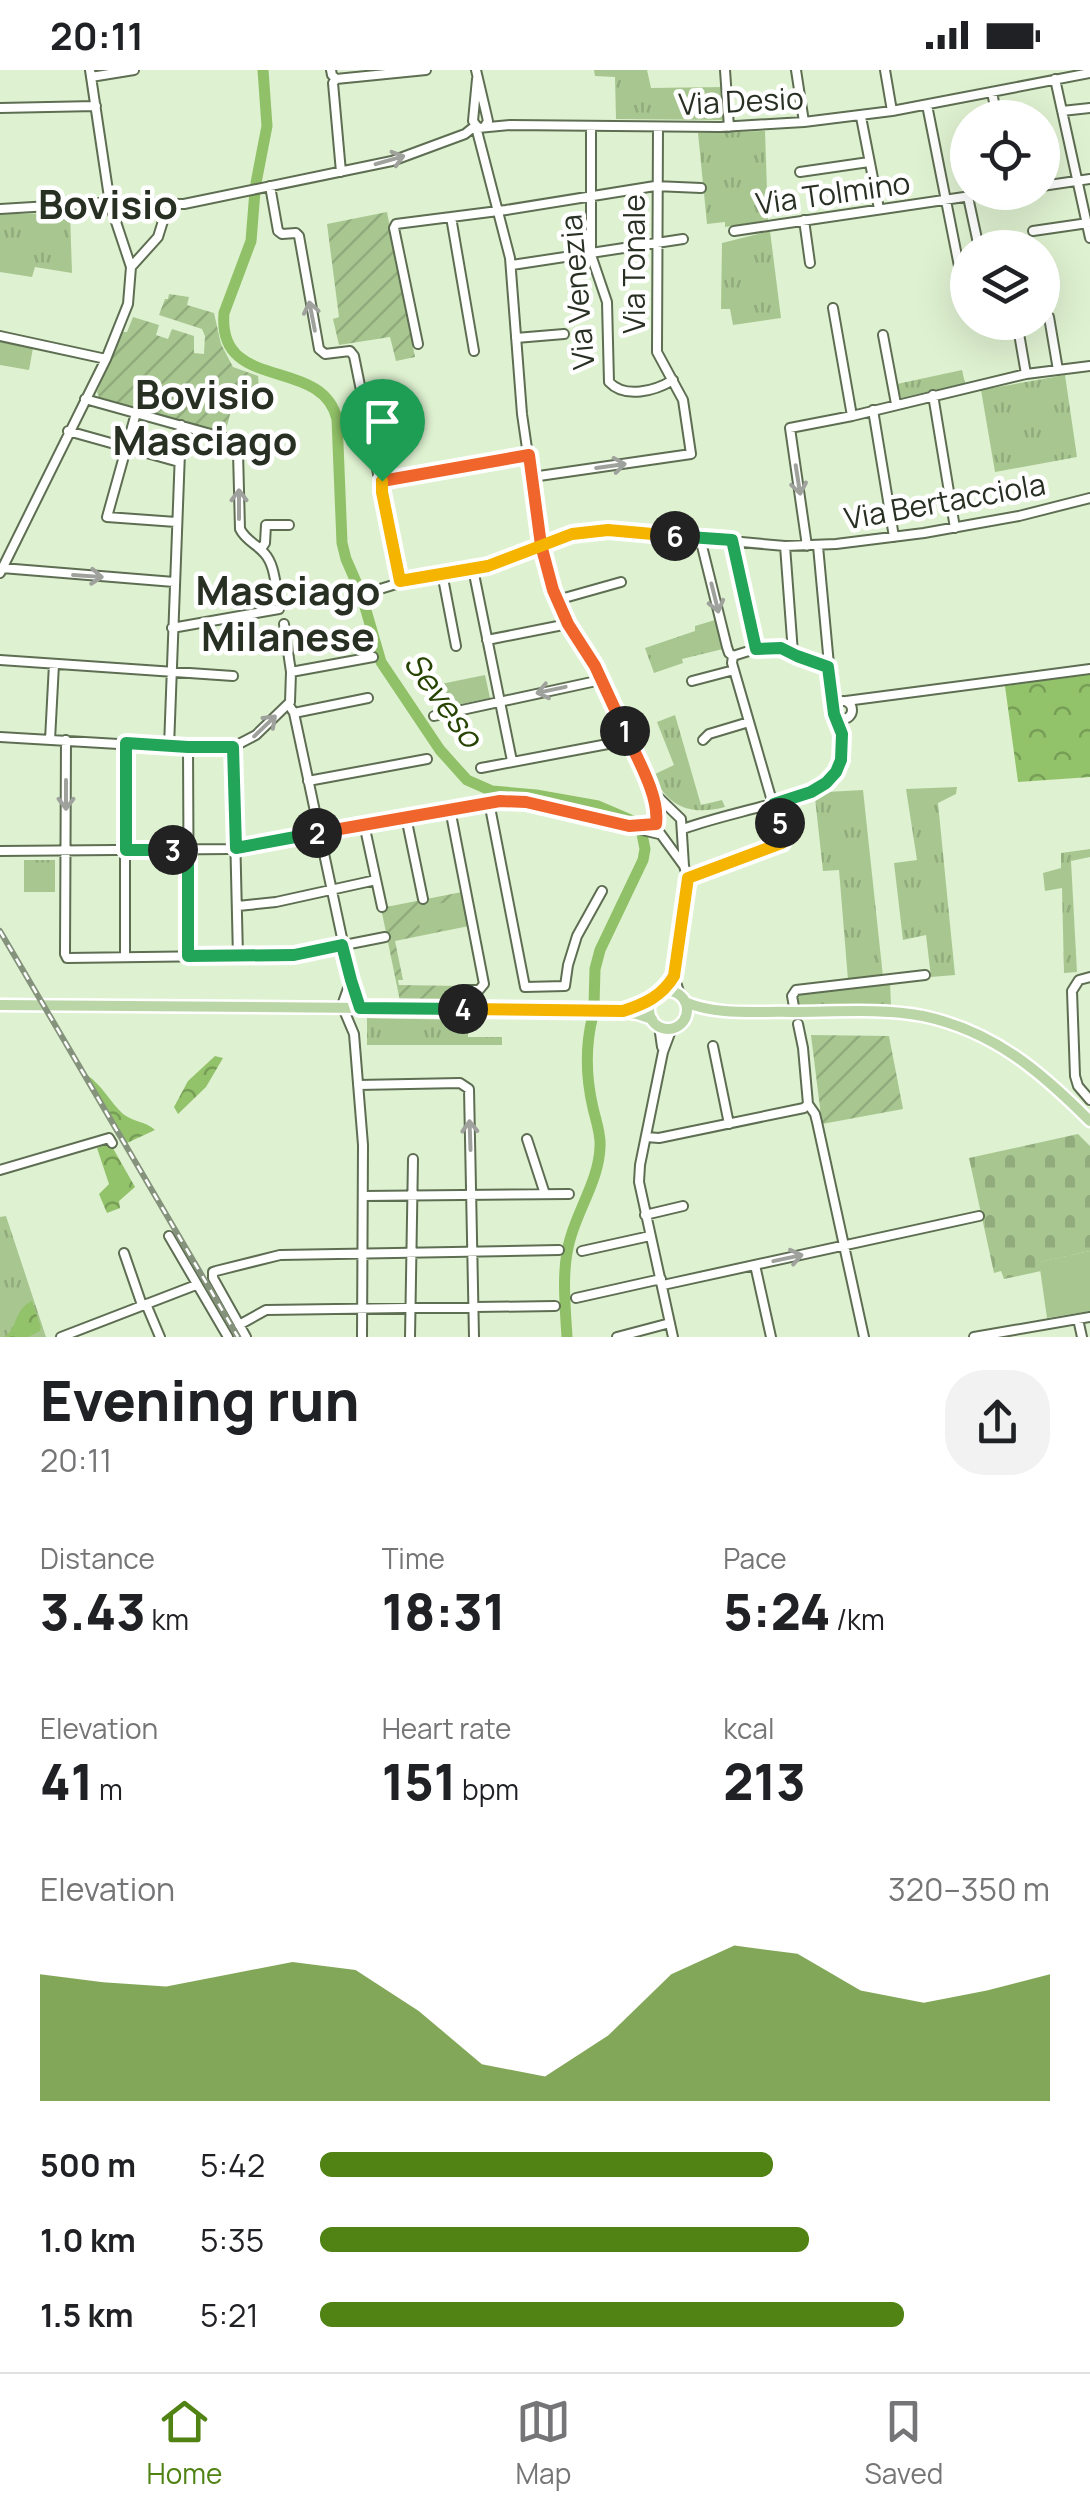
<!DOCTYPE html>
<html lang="en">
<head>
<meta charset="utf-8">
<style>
  :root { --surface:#fff; --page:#f2f2f2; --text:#202124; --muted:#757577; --line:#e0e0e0; --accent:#508214 }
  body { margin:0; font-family:Manrope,sans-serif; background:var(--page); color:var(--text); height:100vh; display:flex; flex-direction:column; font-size:38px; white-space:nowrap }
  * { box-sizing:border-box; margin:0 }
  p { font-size:32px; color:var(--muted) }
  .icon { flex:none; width:55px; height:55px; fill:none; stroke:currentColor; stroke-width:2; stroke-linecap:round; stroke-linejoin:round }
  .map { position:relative; height:1267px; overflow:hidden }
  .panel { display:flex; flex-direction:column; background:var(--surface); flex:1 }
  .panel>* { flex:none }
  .fabs { position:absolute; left:950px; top:30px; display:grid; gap:20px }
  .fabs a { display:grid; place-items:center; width:110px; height:110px; border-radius:50%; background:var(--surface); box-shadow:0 10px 40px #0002; font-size:50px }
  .pin { position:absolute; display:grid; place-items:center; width:85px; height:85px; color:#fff; margin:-102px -42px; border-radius:50% 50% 50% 0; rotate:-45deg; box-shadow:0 0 10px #0007 }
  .pin .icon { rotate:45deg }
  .km { position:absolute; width:50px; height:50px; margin:-25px; border-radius:50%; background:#222; color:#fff; font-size:28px; line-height:50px; text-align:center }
  .round { display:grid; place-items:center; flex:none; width:105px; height:105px; border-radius:40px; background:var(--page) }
  .overview { display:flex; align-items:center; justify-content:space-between; height:170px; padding:0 40px }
  h1 { font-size:55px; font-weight:800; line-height:75px }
  .metrics { display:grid; grid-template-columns:repeat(3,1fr); gap:15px; height:170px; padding:10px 40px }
  .metrics div { display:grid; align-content:center }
  .metrics b { font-size:50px; font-weight:800 }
  .metrics small { font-size:28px; font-weight:400 }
  .metrics p { font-size:28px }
  .chart { height:280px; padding:20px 40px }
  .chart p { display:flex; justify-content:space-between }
  .chart svg { width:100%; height:180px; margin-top:10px; fill:var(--accent); opacity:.7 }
  ul { padding:0 40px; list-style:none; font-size:32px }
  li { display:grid; grid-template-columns:160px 120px 1fr; align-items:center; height:75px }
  li i { height:25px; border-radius:12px; background:var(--accent) }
  .status { display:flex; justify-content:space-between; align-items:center; height:70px; padding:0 50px; background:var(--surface); direction:ltr }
  .status svg { height:28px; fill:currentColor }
  .tab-bar { display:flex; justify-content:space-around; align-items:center; height:140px; border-top:2px solid var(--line); background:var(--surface); font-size:28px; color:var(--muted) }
  .tab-bar a { display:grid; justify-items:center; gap:5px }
  .tab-bar .selected { color:var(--accent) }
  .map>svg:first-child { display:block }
  .grass { fill:url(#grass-tufts) }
  .forest { fill:url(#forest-crowns) }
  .cemetery { fill:url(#cemetery-stones) }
  .garden { fill:url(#garden-furrows) }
  .pitch { fill:#a8c790 }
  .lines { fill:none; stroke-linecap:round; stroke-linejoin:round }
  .river { stroke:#90c067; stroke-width:11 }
  .minor-casing { stroke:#5e6e52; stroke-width:12 }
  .major-casing { stroke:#fff; stroke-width:15 }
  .minor { stroke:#fff; stroke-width:8 }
  .major { stroke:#bbd6a6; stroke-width:10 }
  .rail-casing { stroke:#85937c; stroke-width:6 }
  .rail { stroke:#fff; stroke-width:2.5; stroke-dasharray:8; stroke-linecap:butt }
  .oneway { stroke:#9ea19c }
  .split-1-casing { stroke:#fff; stroke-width:20 }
  .split-2-casing { stroke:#fff; stroke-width:20 }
  .split-3-casing { stroke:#fff; stroke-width:20 }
  .split-4-casing { stroke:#fff; stroke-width:20 }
  .split-5-casing { stroke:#fff; stroke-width:20 }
  .split-6-casing { stroke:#fff; stroke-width:20 }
  .split-7-casing { stroke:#fff; stroke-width:20 }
  .split-1 { stroke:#f0652b; stroke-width:12 }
  .split-2 { stroke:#f0652b; stroke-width:12 }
  .split-3 { stroke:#22a559; stroke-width:12 }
  .split-4 { stroke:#22a559; stroke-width:12 }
  .split-5 { stroke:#f5b400; stroke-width:12 }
  .split-6 { stroke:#22a559; stroke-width:12 }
  .split-7 { stroke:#f5b400; stroke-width:12 }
  .labels { text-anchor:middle; stroke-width:9; stroke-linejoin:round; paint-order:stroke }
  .street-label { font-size:30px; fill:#282f23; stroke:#fff }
  .water-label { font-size:32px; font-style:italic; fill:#264301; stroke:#fff }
  .district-label { font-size:40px; font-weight:bold; fill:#282f23; stroke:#fff }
</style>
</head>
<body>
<div class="status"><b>20:11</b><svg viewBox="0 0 49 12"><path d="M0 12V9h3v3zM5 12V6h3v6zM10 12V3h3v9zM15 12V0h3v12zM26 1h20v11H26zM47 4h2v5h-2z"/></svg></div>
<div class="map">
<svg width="1090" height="1267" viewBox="0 0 1090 1267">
  <defs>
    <pattern id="grass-tufts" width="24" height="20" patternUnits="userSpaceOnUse" patternTransform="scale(2.5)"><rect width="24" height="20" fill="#a8c790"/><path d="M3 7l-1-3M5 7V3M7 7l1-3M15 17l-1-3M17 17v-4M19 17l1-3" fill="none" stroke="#91ab7c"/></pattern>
    <pattern id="forest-crowns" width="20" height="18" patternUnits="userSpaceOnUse" patternTransform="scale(2.5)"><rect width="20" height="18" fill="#92c269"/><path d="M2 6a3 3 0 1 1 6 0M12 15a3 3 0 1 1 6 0" fill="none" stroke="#779e56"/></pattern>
    <pattern id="cemetery-stones" width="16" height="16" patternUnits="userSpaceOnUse" patternTransform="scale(2.5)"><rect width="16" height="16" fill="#a8c790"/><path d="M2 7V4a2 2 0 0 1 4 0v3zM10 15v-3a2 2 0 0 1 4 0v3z" fill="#91ab7c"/></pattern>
    <pattern id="garden-furrows" width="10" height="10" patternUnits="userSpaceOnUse" patternTransform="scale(2.5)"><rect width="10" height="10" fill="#a8c790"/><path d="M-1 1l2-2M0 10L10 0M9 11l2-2" fill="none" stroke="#91ab7c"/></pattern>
  </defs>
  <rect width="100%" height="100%" fill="#def1d0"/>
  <path class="grass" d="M 594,0 L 647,0 L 651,18 L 724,17 L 726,50 L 616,49 L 615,7 L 595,6 Z
    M 765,61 L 768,150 L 725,157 L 725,152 L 707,154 L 698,63 Z
    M 70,143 L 72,203 L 35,197 L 32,207 L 0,202 L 0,144 Z
    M 770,161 L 781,248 L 733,255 L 730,239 L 721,239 L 722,173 Z
    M 962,300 L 965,313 L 901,328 L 897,314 Z
    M 1065,305 L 1077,387 L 995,402 L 981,320 Z
    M 715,550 L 723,579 L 682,589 L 683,593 L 654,603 L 645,578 L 695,561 L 695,556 Z
    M 675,645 L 701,735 L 722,730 L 725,737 C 690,746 668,737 653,705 L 674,695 L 657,652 Z
    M 957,717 L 956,724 L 938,733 L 955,905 L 931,907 L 926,865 L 903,870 L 894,793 L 917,790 L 906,719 Z
    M 863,720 L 883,907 L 848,910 L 839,800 L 823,801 L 815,728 L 826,722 Z
    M 1090,779 L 1090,787 L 1071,791 L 1077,902 L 1064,903 L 1062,818 L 1045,821 L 1043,803 L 1061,798 L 1061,783 Z
    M 24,790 L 55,790 L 55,822 L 24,822 Z
    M 890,912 L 891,936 L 800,936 L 796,934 L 795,927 L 800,924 Z
    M 367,948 L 468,950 L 468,967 L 502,967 L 502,975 L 367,975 Z
    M 6,1146 L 46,1267 L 0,1267 L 0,1147 Z"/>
  <path class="forest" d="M 1090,603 L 1090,707 L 1018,712 L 1005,616 Z
    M 215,986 L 223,988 L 206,1017 L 178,1044 L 174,1037 L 188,1011 Z
    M 87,1005 C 102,1015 110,1032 123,1044 C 133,1052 145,1051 155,1060 L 127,1073 Z
    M 110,1073 L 135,1117 L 119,1131 L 120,1138 L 107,1143 L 99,1124 L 109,1114 L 97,1078 Z
    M 32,1231 L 41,1257 L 40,1261 L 28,1267 L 4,1267 C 18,1259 13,1240 32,1231 Z"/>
  <path class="cemetery" d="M 1078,1064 L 1090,1076 L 1090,1181 L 1040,1192 L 1041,1201 L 1004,1209 L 1001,1201 L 994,1203 L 969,1088 Z"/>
  <path class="garden" d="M 387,142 L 415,287 L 396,291 L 390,267 L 339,275 L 333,249 L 339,247 L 327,154 Z
    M 169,224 L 189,227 L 187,235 L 214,243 L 221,274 L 233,297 L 258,306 L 260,330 L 231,341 L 225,363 L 99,327 L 97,322 L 121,262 L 127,262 L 133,247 L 159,255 L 156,265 L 168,269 L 172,259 L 194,266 L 194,283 L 204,284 L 205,266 L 202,259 L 159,245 L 165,229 L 168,229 Z
    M 462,822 L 469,856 L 395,871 L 403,910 L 398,910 L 399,915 L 462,916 L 463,932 L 400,931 L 381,838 Z
    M 811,965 L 889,966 L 903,1039 L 822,1054 Z"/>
  <path class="pitch" d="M 0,272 L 33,278 L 29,300 L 0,295 Z
    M 485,605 L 490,628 L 446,637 L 441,614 Z
    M 463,829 L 468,854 L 421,863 L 416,838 Z
    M 1090,1181 L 1090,1241 L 1047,1248 L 1039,1192 Z"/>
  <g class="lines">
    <path class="river" d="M 256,113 L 267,56 L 263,0
      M 255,121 L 251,171 L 224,243 C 217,324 322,285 337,349 L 342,473 L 346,489 L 360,521
      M 363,530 L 381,592 L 440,680 L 467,710 L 492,721 L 536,725 L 598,736 L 633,751
      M 594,935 L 595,899 L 600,880 L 643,790 L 645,779 L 642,764
      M 567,1267 C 565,1234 561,1197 571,1166 C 580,1136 599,1108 600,1077 C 601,1064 596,1051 593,1038 C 586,1008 585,976 593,945"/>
    <g class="minor-casing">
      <path id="minor" d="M 331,0 L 332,5 L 336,9 L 333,13 L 341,102
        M 476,0 L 488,51 L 485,56
        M 725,0 L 729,57
        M 796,0 L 804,52
        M 885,0 L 892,41
        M 91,7 L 134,0
        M 336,9 L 426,0
        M 477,9 L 473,51 L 478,58 L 510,55 L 720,57 L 804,52 L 892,41 L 1090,3
        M 1055,9 L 1090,168
        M 992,22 L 997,48
        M 927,35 L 959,196
        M 0,38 L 96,36
        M 1062,41 L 1090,38
        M 861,47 L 879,139
        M 476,57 L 510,188 L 522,344 L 541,475 L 549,506 L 568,554 L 595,596 L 651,720 L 656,737 L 657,759 L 684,796
        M 591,57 L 591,185 L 607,232 L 609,312 C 625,329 655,321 673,310
        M 800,102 L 869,92
        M 270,116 L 278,161 L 282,164 L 296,163 L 299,166 L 319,279 L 325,284 L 350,281 L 354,286 L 378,404 L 382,411 L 382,422 L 400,511
        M 1042,116 L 1090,109
        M 968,127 L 979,178
        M 0,139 L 99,133 L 184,134 L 392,91 L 465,64 L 475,56
        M 451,147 L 474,281
        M 804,150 L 810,193
        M 734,161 L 998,122
        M 1033,161 L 1088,153
        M 512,195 L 683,169
        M 131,197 L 158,167 L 168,135
        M 833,238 L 852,346
        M 1049,247 L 1058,300
        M 1017,252 L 1026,304
        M 883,265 L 896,334
        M 0,266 L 106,289
        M 516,268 L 564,264
        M 418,274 L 394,158 L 396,154 L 506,140 L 655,116 L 701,118
        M 933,325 L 955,458
        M 85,329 L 236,371 L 238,382 L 240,459 C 246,471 257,474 265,484 C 274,494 275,512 278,526
        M 873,340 L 894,467
        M 136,343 L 107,447 L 176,452
        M 68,361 L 179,392
        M 532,407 L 691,384 L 683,330 L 657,282 L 658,58
        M 382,411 L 529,385
        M 732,470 L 755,579
        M 785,476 L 793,583
        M 807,476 L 790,358 L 852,346 L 1026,304 L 1090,296
        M 818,476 L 833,638
        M 261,479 L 265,473 L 266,455 L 289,455
        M 2,498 L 174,512
        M 473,499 L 512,691
        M 0,503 L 106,289 L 128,234 L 131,197 L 110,134 L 90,0
        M 442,503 L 456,576
        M 367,523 L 419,507 L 488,496 L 572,464 L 608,460 L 785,476 L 836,474 L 924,463 L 1019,446 L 1090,428
        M 557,530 L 621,512
        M 172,558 L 279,539
        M 487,570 L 568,554
        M 733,586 L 755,579 L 781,578 L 797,586 L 828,597
        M 0,590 L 233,606
        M 291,602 L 373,587
        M 692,611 L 734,600
        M834 640a9 9 0 1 1 18 0a9 9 0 1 1-18 0Z
        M 846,631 L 1090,599
        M 289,635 L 294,643 L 351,910 L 360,938
        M 294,643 L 368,628
        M 434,646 L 601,610
        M 0,667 L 169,677 L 233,677 L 256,665 L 290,632 L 291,602 L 284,554
        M 50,670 L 54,594
        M 66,670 L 65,884 L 67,888 L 294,885 L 385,867
        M 703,670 L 709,664 L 749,652
        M 169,677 L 181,355
        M 188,677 L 189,886
        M 233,677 L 238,887
        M 481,698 L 629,670
        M 308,711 L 427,689
        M 653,722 L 681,749 L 684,796 L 688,808 L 674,906 L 661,923
        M 489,732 L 525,917 L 565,916 L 568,895 L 577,866 L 602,821
        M 450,739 L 484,914 L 479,920 L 465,920
        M 406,747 L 423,829
        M 364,754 L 382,837
        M 683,759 C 708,750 734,744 760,737 C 811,723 860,712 835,646
        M 0,781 L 229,779 L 500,731 L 525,732 L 659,764
        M 688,808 L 782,773 L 783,769 L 732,593 L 733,586 L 729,583 L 727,577 L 700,468
        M 238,836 L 276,832 L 376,810
        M 125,887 L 125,673
        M 674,906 L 680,925
        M 1090,907 L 1079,910 L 1072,921 L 1075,1006 L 1078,1016 L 1090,1030
        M 341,938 L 351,910
        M 343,938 L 354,964 L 363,1075 L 362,1267
        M 795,942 L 792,926 L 796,920 L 925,905
        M 798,954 L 803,978 L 808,1034 L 815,1044 L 817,1052 L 864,1267
        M 659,956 L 662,977
        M 672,958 L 663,982 L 640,1095 L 639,1112 L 673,1267
        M 713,976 L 729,1054
        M 358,1015 L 460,1013 L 469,1019 L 474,1267
        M 646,1067 L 659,1068 L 804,1038 L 808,1034
        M 527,1069 L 545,1124
        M 0,1100 L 109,1068 L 112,1073
        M 363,1126 L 569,1124
        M 645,1145 L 683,1136
        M 169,1166 L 228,1267
        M 582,1181 L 650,1166
        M 124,1183 L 142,1235
        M 755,1195 L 771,1267
        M 663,1215 L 979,1146
        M 576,1228 L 661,1209
        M 146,1234 L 160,1267
        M 1078,1249 L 1082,1267
        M 239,1255 L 266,1240 L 555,1236
        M 61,1267 L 196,1215
        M 246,1267 L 213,1208 L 213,1202 L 216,1201 L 280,1185 L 559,1180
        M 410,1267 L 413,1089
        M 617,1267 L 670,1253
        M 974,1267 L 1090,1247"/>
    </g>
    <g class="major-casing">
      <path id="major" d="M649 940a19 19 0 1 1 38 0a19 19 0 1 1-38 0Z
        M 685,932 C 718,946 757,941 792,942 C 835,942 881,938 923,946 C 994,961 1041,1002 1090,1051
        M 0,935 L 608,940 L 637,944 L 652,949"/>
    </g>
    <use href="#minor" class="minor"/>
    <use href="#major" class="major"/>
    <g class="rail-casing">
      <path id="rail" d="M 0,861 L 238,1267"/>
    </g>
    <use href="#rail" class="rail"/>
  </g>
  <defs><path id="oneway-shaft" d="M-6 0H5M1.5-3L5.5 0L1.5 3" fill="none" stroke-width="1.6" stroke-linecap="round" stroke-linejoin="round" transform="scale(2.5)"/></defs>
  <g class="oneway">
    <use href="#oneway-shaft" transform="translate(390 90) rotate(-16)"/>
    <use href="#oneway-shaft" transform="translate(312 246) rotate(-101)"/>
    <use href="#oneway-shaft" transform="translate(611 396) rotate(-8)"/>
    <use href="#oneway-shaft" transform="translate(798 410) rotate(81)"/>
    <use href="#oneway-shaft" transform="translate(239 434) rotate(-90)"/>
    <use href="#oneway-shaft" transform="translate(88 506) rotate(4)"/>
    <use href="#oneway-shaft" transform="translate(715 528) rotate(76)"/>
    <use href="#oneway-shaft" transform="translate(551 620) rotate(168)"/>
    <use href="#oneway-shaft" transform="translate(265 656) rotate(-44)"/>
    <use href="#oneway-shaft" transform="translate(66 725) rotate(90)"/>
    <use href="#oneway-shaft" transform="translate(470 1065) rotate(-92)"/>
    <use href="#oneway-shaft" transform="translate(788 1188) rotate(-12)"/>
  </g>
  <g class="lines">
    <g class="split-1-casing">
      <path id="split-1" d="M 382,411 L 529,385 L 541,475 L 553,520 L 568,554 L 595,596 L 625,661"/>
    </g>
    <g class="split-2-casing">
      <path id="split-2" d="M 317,763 L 500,731 L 526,732 L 629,756 L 656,754 C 660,726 636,687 625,661"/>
    </g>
    <g class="split-3-casing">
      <path id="split-3" d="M 173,780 L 126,780 L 126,673 L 188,677 L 233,677 L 236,778 L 317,763"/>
    </g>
    <g class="split-4-casing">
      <path id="split-4" d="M 173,780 L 188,780 L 188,886 L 294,885 L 342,875 L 351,910 L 360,938 L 463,939"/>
    </g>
    <g class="split-5-casing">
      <path id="split-5" d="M 463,939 L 623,941 C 645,934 662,926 674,906 L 688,808 L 782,773 L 783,766 L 780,753"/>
    </g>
    <g class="split-6-casing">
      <path id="split-6" d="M 675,466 L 732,470 L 756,579 L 781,578 L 797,586 L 828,597 L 834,644 L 842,664 L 841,690 L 836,702 L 826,713 L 811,722 L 774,734 L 780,753"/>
    </g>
    <g class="split-7-casing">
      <path id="split-7" d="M 382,411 L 382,422 L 400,511 L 488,496 L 572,464 L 608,460 L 675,466"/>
    </g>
    <use href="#split-1" class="split-1"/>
    <use href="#split-2" class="split-2"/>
    <use href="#split-3" class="split-3"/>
    <use href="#split-4" class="split-4"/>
    <use href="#split-5" class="split-5"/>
    <use href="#split-6" class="split-6"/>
    <use href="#split-7" class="split-7"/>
  </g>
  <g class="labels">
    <g class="street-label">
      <text transform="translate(741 32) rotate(-3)" y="10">Via Desio</text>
      <text transform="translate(833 124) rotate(-8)" y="10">Via Tolmino</text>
      <text transform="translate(635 194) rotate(-90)" y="10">Via Tonale</text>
      <text transform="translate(578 222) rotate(-95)" y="10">Via Venezia</text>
      <text transform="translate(945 432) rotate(-10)" y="10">Via Bertacciola</text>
    </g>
    <g class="water-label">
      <text transform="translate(443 630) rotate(54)" y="11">Seveso</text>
    </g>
    <g class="district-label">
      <text x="108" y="149">Bovisio</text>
      <text x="205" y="339">Bovisio<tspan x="205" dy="46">Masciago</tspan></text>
      <text x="288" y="535">Masciago<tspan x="288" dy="46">Milanese</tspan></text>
    </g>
  </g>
</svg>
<div class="fabs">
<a><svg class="icon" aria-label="locate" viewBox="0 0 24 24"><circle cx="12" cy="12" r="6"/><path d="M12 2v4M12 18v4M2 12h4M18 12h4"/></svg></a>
<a><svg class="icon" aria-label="layers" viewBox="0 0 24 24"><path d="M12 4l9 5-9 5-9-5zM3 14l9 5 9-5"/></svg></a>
</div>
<div class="pin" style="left:382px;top:411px;background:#1e9e55"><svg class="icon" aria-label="arrive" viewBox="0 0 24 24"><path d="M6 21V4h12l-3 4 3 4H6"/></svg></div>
<b class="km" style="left:625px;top:661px">1</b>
<b class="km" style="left:317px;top:763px">2</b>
<b class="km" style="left:173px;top:780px">3</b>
<b class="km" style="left:463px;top:939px">4</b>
<b class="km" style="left:780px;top:753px">5</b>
<b class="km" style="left:675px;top:466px">6</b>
</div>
<section class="panel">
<div class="overview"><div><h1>Evening run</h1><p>20:11</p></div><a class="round"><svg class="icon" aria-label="share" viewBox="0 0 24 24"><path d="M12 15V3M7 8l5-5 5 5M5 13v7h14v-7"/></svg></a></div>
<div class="metrics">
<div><p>Distance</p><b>3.43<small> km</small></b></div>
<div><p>Time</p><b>18:31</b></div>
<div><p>Pace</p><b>5:24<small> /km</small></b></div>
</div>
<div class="metrics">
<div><p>Elevation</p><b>41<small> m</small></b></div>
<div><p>Heart rate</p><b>151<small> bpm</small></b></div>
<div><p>kcal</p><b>213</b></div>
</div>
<div class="chart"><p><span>Elevation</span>320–350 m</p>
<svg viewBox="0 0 160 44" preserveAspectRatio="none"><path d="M0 44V13L10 15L20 16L30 13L40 10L50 12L60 22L70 35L80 38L90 28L100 13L110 6L120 8L130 17L140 20L150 17L160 13V44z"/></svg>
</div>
<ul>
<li><b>500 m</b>5:42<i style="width:62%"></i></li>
<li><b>1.0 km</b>5:35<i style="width:67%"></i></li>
<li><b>1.5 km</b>5:21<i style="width:80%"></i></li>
</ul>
</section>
<nav class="tab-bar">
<a class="selected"><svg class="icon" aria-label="home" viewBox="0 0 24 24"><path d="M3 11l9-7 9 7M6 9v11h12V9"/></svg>Home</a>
<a><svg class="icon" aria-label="map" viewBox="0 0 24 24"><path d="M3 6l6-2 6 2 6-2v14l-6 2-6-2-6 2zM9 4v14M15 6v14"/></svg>Map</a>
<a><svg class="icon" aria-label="saved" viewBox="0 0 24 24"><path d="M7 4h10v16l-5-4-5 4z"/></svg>Saved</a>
</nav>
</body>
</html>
